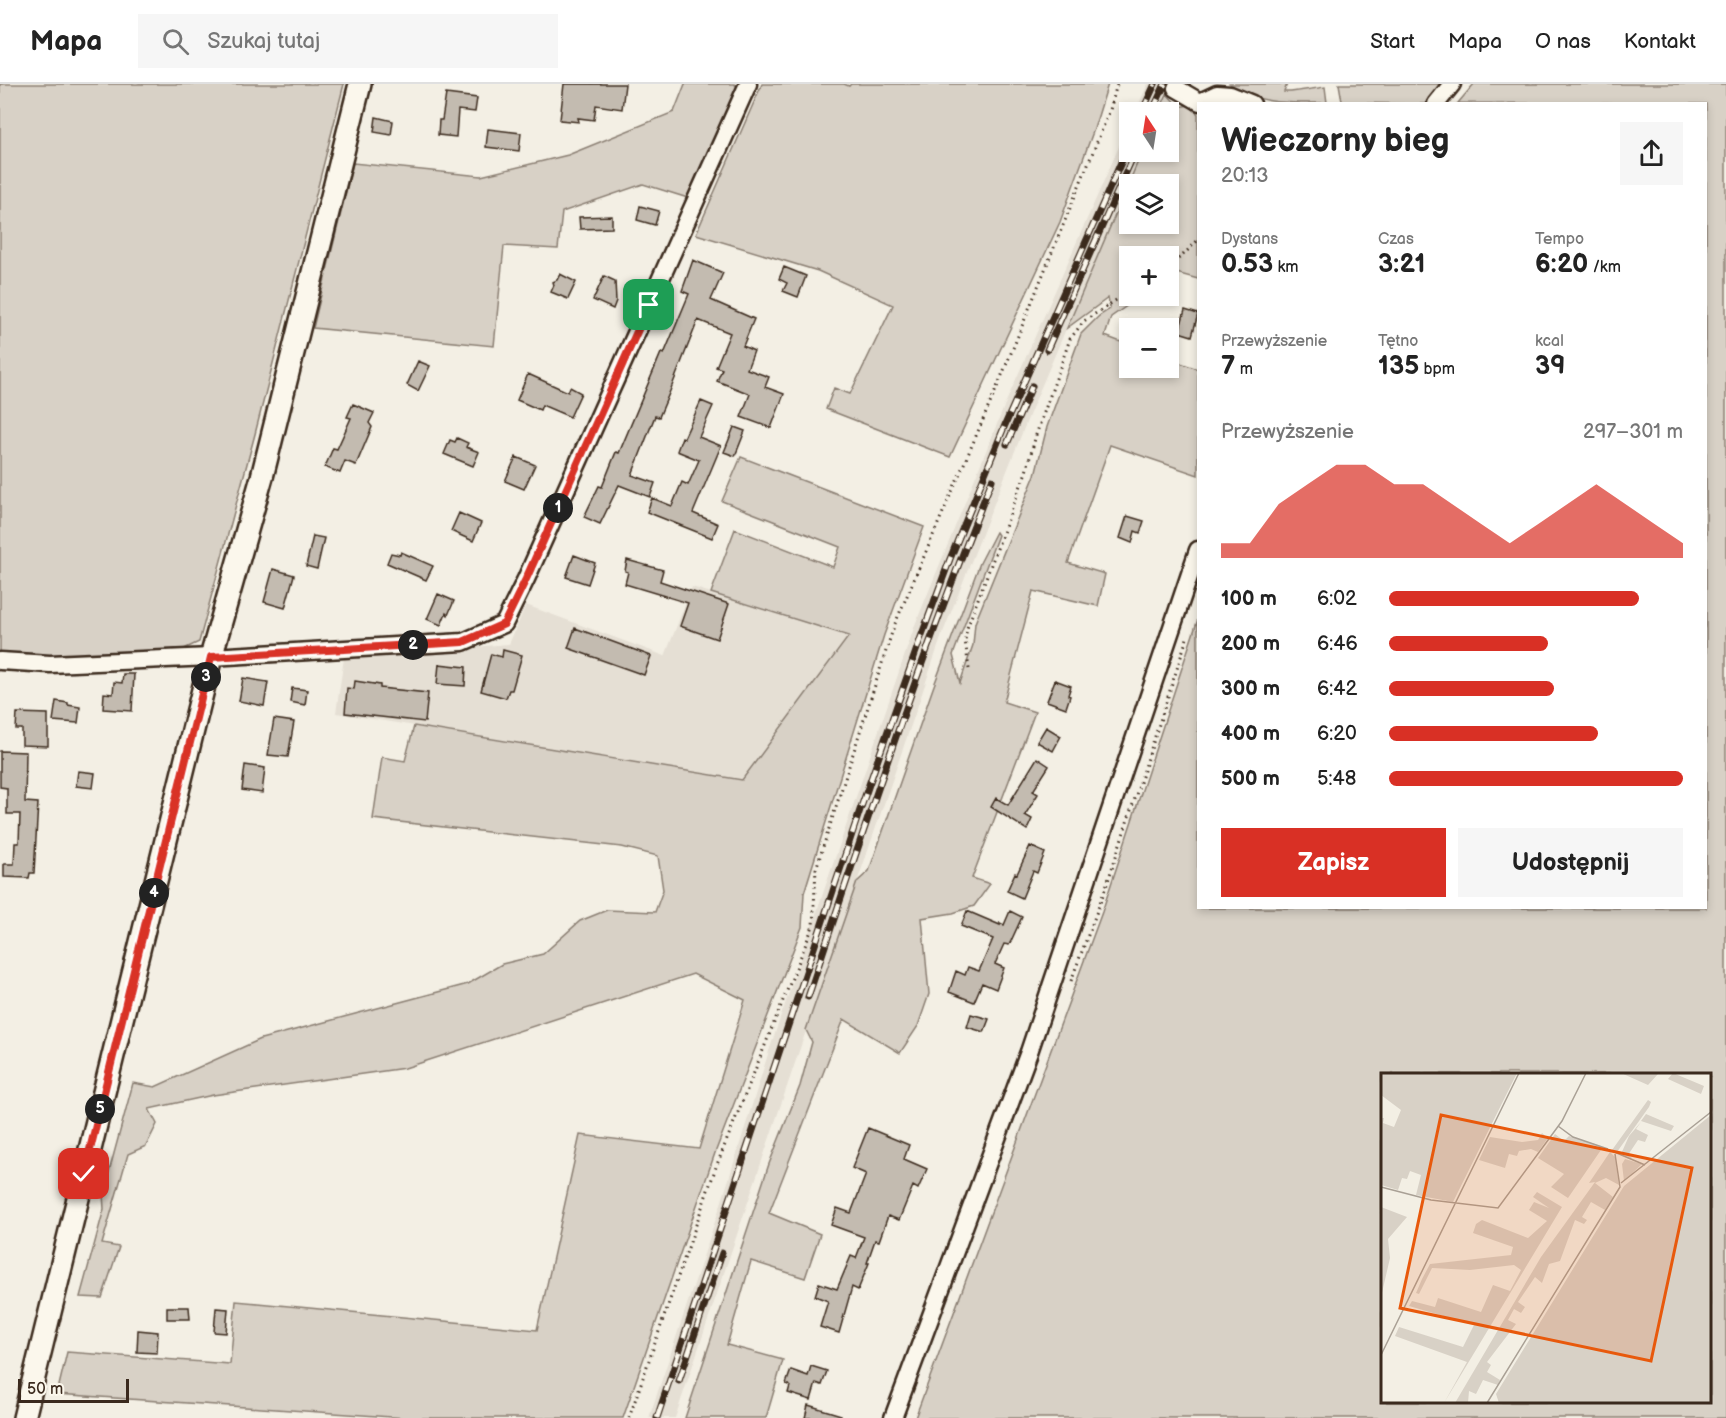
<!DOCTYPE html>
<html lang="pl">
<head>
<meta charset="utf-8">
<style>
  :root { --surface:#fff; --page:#f6f6f6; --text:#222; --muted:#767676; --line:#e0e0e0; --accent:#d93025 }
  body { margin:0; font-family:"Balsamiq Sans",sans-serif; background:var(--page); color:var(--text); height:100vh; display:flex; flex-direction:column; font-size:22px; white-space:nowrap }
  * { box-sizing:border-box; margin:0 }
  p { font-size:20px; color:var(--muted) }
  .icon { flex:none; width:33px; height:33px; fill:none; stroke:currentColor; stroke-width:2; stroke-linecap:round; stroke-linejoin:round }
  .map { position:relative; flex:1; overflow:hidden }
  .drawer { position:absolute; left:1197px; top:18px; width:510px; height:807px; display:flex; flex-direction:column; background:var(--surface); border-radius:0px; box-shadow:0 3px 9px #0003 }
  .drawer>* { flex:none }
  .needle { width:39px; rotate:348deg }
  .fabs { position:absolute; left:1119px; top:18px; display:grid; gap:12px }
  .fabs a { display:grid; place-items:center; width:60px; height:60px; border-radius:0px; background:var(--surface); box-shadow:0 3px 9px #0003; font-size:30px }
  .scale { position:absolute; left:18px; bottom:15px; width:111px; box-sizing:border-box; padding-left:6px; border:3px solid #3b2a1e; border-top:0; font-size:16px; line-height:21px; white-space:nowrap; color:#3b2a1e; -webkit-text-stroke:4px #fbf7ec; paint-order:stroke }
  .pin { position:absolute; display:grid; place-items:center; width:51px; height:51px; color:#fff; margin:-26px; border-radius:12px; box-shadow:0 3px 9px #0006 }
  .km { position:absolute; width:30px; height:30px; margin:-15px; border-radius:50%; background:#222; color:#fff; font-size:16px; line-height:30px; text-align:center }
  .round { display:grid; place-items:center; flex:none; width:63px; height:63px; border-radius:0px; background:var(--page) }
  .overview { display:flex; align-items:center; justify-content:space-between; height:102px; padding:0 24px }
  h1 { font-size:33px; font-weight:700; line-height:45px }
  .figures { display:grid; grid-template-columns:repeat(3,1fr); gap:9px; height:102px; padding:6px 24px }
  .figures div { display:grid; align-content:center }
  .figures b { font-size:26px; font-weight:700 }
  .figures small { font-size:16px; font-weight:400 }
  .figures p { font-size:16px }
  .chart { height:168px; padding:12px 24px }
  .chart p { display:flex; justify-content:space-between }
  .chart svg { width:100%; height:108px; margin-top:6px; fill:var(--accent); opacity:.7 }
  .primary-button { display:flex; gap:12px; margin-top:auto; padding:12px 24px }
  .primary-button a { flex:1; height:69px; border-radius:0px; background:var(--accent); color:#fff; font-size:24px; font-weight:700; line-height:69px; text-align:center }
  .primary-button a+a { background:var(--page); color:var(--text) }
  ul { padding:0 24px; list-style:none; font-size:20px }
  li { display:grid; grid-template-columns:96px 72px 1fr; align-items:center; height:45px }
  li i { height:15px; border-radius:8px; background:var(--accent) }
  header { display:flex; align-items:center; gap:36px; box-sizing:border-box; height:84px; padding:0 30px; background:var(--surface); border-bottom:2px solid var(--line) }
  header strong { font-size:28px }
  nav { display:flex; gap:33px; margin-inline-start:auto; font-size:21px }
  .search { width:420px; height:54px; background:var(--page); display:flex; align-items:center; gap:15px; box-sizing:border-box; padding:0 21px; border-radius:0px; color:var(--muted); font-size:22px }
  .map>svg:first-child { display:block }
  .built { fill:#e5dfd4 }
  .green { fill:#d8d1c6; stroke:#8a7e72; stroke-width:1.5; fill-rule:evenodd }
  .building { fill:#c3bbb0; stroke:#3b2a1e; stroke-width:1.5 }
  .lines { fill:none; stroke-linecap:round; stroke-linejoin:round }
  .minor-casing { stroke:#3b2a1e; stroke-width:21 }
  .major-casing { stroke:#3b2a1e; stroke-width:26 }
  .path { stroke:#3b2a1e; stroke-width:3; stroke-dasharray:1.5 4.5; stroke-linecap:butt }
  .minor { stroke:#fbf7ec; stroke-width:16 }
  .major { stroke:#fbf7ec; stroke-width:21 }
  .rail-casing { stroke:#3b2a1e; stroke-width:7 }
  .rail { stroke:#fbf7ec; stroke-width:4.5; stroke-dasharray:14; stroke-linecap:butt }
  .route-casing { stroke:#fff; stroke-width:12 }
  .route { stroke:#d93025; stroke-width:8 }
  .inset-road { fill:none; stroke:#a9a095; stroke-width:1.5 }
  .view { fill:#e8590c; fill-opacity:0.15; stroke:#e8590c; stroke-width:3 }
  .inset-edge { fill:none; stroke:#3b2a1e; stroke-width:3 }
</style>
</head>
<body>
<header>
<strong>Mapa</strong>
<div class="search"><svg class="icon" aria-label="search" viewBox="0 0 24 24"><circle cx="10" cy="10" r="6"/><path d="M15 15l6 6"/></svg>Szukaj tutaj</div>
<nav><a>Start</a><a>Mapa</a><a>O nas</a><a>Kontakt</a></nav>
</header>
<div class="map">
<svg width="1726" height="1334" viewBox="0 0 1726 1334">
  <rect width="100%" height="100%" fill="#f3efe4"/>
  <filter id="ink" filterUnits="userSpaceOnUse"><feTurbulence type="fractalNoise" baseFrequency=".0167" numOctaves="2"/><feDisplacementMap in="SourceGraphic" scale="12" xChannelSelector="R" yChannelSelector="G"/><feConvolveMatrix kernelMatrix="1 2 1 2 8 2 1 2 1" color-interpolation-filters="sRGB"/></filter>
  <g filter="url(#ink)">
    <path class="built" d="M 1148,0 L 1171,0 L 1159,28 L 1135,28 Z
      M 1129,40 L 1130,68 L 1142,68 L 1030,329 L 942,551 L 796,976 L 675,1334 L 649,1334 L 721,1120 L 769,967 L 915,541 L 1006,318 Z
      M 692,503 L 849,552 L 742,696 L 336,629 L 344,574 L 509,560 L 526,521 L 665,572 Z"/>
    <path class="green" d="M 0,0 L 344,0 L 255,350 L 199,558 L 184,565 L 48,571 L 0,568 Z
      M 685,0 L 734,0 L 739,3 L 688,114 L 643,100 L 562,128 L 558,165 L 504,162 L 494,262 L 313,244 L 353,79 L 481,92 L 568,71 L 674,28 Z
      M 762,0 L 844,0 L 849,2 L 851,0 L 1108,0 L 1094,45 L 1060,138 L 950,373 L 826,325 L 834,304 L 850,310 L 893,221 L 818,187 L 696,150 Z
      M 1230,0 L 1287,0 L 1284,8 L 1291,8 L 1325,3 L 1327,19 C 1294,19 1258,22 1230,0 Z
      M 1339,0 L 1444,0 L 1428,20 L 1344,19 L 1342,17 Z
      M 1474,0 L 1726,0 L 1726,1334 L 915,1334 L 1102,828 L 1198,535 L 1198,824 L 1706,824 L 1706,20 L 1458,19 ZM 1382,990 L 1710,990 L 1710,1318 L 1382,1318 Z
      M 1167,10 L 1179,23 L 1189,21 L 1198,30 L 1198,195 L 1173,188 L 1169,191 L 1168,172 L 1130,172 L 1130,212 L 1141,212 L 1111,233 L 1105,252 L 1129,261 L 1130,284 L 1168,284 L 1169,275 L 1198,285 L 1198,391 L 1110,361 L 1068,479 L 1105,490 L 1098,522 L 1033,507 L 1004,618 L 1035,628 L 972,794 L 990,800 L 974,822 L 953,829 L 922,834 L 929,910 L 918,942 L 900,969 L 844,935 L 769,1129 L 820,1150 L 805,1194 L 751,1177 L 727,1261 L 783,1276 L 766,1334 L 685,1334 L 769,1080 L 800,1002 L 812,958 L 806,946 L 857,798 L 869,787 L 933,604 L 980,479 L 996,448 L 998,451 L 953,571 L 960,599 L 973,561 L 975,539 L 1035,391 L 1047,343 L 1081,250 L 1099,232 L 1110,225 L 1108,214 L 1067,244 L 1142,68 L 1168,68 L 1168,28 L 1159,28 ZM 1130,100 L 1168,100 L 1168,140 L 1130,140 Z
      M 741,373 L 924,443 L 884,551 L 804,809 L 802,843 L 715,1069 L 623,1334 L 406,1334 L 57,1310 L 67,1268 L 230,1280 L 236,1217 L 537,1246 L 580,1051 L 699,1065 L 745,916 L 693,890 L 405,984 L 213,1011 L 149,1025 L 157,1040 L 146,1062 L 128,1070 L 102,1160 L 119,1163 L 102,1214 L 80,1213 L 104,1125 L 103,1110 L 133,999 L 155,1003 L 261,955 L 468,900 L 502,880 L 543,870 L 580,837 L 607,826 L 655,828 L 663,806 L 658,772 L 622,763 L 373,735 L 382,673 L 405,677 L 414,642 L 742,696 L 849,552 L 711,509 L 735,445 L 833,483 L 840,463 L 722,417 Z"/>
    <path class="building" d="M 564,0 L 625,0 L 622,25 L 596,21 L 594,36 L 578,34 L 579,38 L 560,36 Z
      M 446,10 L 477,14 L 475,28 L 458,26 L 456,53 L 438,51 L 439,36 L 442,36 Z
      M 376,33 L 393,37 L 391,51 L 374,48 Z
      M 488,45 L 521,49 L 519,67 L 486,63 Z
      M 640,122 L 659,127 L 655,141 L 637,136 Z
      M 612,132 L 612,144 L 580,145 L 579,133 Z
      M 693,176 L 723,189 L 711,216 L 754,235 L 743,262 L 754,267 L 747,285 L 769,293 L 765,303 L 784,310 L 771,344 L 741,333 L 750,310 L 717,297 L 722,285 L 716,283 L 730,249 L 698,236 L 670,307 L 659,333 L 655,332 L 632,391 L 655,399 L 650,413 L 619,401 L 600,440 L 584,433 L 599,402 L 602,403 L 616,368 L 619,369 L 661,269 L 664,270 L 689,210 L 682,207 Z
      M 784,183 L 806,192 L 798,213 L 783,207 L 787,199 L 779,195 Z
      M 560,190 L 576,198 L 568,215 L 551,208 L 554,201 L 553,198 L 557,196 Z
      M 604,192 L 615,197 L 616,217 L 613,225 L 593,216 Z
      M 1185,226 L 1198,230 L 1192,252 L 1179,248 Z
      M 418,277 L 430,282 L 418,307 L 407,301 Z
      M 528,290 L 568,308 L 570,303 L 581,309 L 570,333 L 542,321 L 540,326 L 517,316 Z
      M 701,317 L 713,322 L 699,353 L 721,362 L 693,429 L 718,440 L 712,454 L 647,428 L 652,414 L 672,422 L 682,398 L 688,401 L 699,376 L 677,367 L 682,353 L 684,354 Z
      M 353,320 L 374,329 L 369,339 L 372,343 L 356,381 L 345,377 L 340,389 L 325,383 L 333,364 L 337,365 L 351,334 L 347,333 Z
      M 734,343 L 745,347 L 735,372 L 724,368 Z
      M 457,354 L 468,359 L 466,363 L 479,368 L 473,382 L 444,370 L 450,356 L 455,358 Z
      M 516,373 L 535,381 L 524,405 L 505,397 Z
      M 459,429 L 481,439 L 473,457 L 451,447 Z
      M 1127,432 L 1144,437 L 1140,449 L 1135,447 L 1132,459 L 1120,454 Z
      M 313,452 L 324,454 L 317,485 L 306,482 Z
      M 401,468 L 433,482 L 426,496 L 387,479 L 391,469 L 400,471 Z
      M 574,471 L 595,479 L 588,500 L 566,493 Z
      M 627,476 L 663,486 L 660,497 L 729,520 L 717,555 L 680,542 L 688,519 L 625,500 L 628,488 L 625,487 Z
      M 273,485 L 294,491 L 285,524 L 264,518 Z
      M 438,510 L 454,517 L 448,531 L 446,529 L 441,541 L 427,535 Z
      M 575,544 L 651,572 L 644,591 L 568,564 Z
      M 503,566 L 522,571 L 512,606 L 509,606 L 506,614 L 481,607 L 491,570 L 502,573 Z
      M 439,580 L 466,583 L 465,602 L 437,600 Z
      M 123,590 L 134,590 L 132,627 L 103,625 L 104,609 L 113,610 L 114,598 L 122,599 Z
      M 243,594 L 268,598 L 264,622 L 239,617 Z
      M 1055,596 L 1071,602 L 1068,611 L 1070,612 L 1066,624 L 1047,617 Z
      M 355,597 L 380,601 L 380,604 L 428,609 L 425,638 L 345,629 L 347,604 L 354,605 Z
      M 292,604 L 307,606 L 305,621 L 290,618 Z
      M 56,617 L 68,619 L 68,621 L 80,623 L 78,639 L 53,637 Z
      M 17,629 L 48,630 L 48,662 L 22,661 L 22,645 L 16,645 Z
      M 274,635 L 294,638 L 288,673 L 268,671 Z
      M 1046,643 L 1061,652 L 1053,667 L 1037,658 Z
      M 0,667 L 26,668 L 25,718 L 38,719 L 34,789 L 30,789 L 29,794 L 4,793 L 4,780 L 14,780 L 15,759 L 19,759 L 20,730 L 7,730 L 7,704 L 0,703 Z
      M 1037,674 L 1049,682 L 1033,707 L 1038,710 L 1025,731 L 1032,735 L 1027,746 L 991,723 L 996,714 L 1008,721 Z
      M 245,681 L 265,684 L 262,709 L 242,706 Z
      M 78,687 L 95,689 L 93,704 L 76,702 Z
      M 1030,762 L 1045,769 L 1037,789 L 1033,787 L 1022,814 L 1007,807 L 1015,789 L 1017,790 Z
      M 967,827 L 1000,841 L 1000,839 L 1004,841 L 1010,827 L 1022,833 L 1011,857 L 1009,861 L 1004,860 L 995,880 L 1004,884 L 996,905 L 982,899 L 974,918 L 949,908 L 956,887 L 965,891 L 968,883 L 979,887 L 993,855 L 961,842 Z
      M 971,930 L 989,935 L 984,948 L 967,943 Z
      M 868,1044 L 909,1061 L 904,1075 L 927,1085 L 918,1105 L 913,1102 L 899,1136 L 888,1132 L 879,1157 L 875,1156 L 867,1179 L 869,1179 L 858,1206 L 852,1203 L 839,1249 L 820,1243 L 828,1217 L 815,1212 L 819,1199 L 837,1205 L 851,1172 L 856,1174 L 864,1153 L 831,1141 L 837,1124 L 851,1129 L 866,1090 L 852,1084 Z
      M 167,1223 L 189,1223 L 190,1235 L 167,1235 Z
      M 216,1224 L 228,1225 L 226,1249 L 214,1248 Z
      M 138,1246 L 158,1248 L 157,1269 L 137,1268 Z
      M 811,1282 L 827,1287 L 822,1301 L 816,1299 L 811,1316 L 788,1309 L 790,1302 L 786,1300 L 791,1286 L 808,1292 Z
      M 808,1321 L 841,1331 L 840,1334 L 805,1334 Z"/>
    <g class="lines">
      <g class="minor-casing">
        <path id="minor" d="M 1176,4 L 1200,18 L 1217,10 L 1230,11 L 1252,20
          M 1436,20 L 1452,0
          M 0,577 L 50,580 L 211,573 L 463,558 L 504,540 L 526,495 L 748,0
          M 893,1334 L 1029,968 L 1198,466"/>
      </g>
      <g class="major-casing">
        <path id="major" d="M 24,1334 L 211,573 L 262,393 L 360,0"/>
      </g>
      <path class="path" d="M 1168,181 L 1181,173 L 1198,156
        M 969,585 L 965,556 L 967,544 L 1026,388 L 1036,351 L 1070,255 L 1084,237 L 1130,207
        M 1071,897 L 1107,800 L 1188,551
        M 629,1334 L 716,1083 L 813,842 L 816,785 L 894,542 L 998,301 L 1110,26 L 1117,0"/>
      <use href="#minor" class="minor"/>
      <use href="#major" class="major"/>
      <g class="rail-casing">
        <path id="rail" d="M 1142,28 L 1155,0
          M 1152,28 L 1165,0
          M 1047,266 L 1135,68
          M 1007,360 L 1032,302
          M 808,913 C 866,739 923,566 992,396
          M 679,1297 L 722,1169
          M 657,1334 L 860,726 L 920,556 L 950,475 L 1005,341 L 1130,58"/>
      </g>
      <use href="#rail" class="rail"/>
    </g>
  </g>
  <g class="lines" filter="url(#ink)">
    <g class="route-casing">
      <path id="route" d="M 84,1090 L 211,573 L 463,558 L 504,540 L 526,495 L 649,221"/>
    </g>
    <use href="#route" class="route"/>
  </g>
  <g transform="translate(1381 989)">
    <rect width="330" height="330" fill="#f3efe4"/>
    <path d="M 0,0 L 136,0 L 72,129 L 35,122 L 40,102 L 29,98 L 26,106 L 21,105 L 17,117 L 0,112 L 0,45 L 3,45 L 2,50 L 13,54 L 20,37 L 0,22 ZM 240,0 L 275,0 L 277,1 L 267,12 ZM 292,0 L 323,13 L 320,21 L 287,6 ZM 267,27 L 270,29 L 268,34 L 236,79 L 231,77 ZM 265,41 L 293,53 L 290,58 L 260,48 ZM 330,42 L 330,330 L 118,330 L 115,321 L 243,113 ZM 260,49 L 255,56 L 267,62 L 264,69 L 257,67 L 247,82 L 252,86 L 240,81 L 248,63 ZM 161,60 L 167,65 L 157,79 L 150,76 L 138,78 L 136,83 L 128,81 L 124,95 L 98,87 L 109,64 L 141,69 L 157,67 ZM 174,61 L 183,68 L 188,63 L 222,74 L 187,125 L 170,114 L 183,101 L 157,85 ZM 229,79 L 234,84 L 238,112 L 225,105 L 214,110 L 232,124 L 224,137 L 210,129 L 201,144 L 206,147 L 203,151 L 194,147 L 179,188 L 168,191 L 161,210 L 154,204 L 137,229 L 144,234 L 140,240 L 133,236 L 127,247 L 135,251 L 106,289 L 110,292 L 106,299 L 119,307 L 117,312 L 102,307 L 95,321 L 88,318 L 87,330 L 74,330 L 160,184 L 214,109 L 208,110 ZM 244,86 L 261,91 L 243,108 L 241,91 ZM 156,119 L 181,134 L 63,330 L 86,289 L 14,263 L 18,254 L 82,274 L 93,252 L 28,233 L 31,228 L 54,234 L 57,225 L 100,239 L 112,212 L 129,218 L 140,197 L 133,192 L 89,197 L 51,195 L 38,221 L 35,220 L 41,206 L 49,191 L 130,182 L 132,174 L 92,160 L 95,151 L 101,147 L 147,165 L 166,148 L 148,137 L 153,129 L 168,135 L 152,124 ZM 0,134 L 26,144 L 7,166 L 9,185 L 0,224 Z" fill="#d8d1c6"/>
    <path class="inset-road" d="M 177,53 L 192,64 L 227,76M 231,78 L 264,92M 240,110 L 330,39M 0,114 L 50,127 L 117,135 L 181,48 L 205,0M 0,282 L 138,0M 106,330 L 239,114 L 234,81"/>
    <path class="view" d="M 60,42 L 311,95 L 270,288 L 19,235 Z"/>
    <rect width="330" height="330" class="inset-edge"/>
  </g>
</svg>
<div class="fabs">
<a><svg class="needle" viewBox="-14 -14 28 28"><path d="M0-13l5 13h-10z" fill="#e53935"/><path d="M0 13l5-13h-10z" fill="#767676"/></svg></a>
<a><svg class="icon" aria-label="layers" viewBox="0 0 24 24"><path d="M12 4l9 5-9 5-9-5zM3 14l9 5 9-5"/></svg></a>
<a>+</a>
<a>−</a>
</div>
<div class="scale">50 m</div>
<div class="pin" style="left:649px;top:221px;background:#1e9e55"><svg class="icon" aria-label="arrive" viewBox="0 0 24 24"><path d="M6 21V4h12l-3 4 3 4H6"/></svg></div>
<div class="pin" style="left:84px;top:1090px;background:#d93025"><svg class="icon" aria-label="check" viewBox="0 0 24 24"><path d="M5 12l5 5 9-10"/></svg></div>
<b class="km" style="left:558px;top:424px">1</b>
<b class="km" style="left:413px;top:561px">2</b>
<b class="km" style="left:206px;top:593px">3</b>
<b class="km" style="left:154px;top:809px">4</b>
<b class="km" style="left:100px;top:1025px">5</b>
<section class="drawer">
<div class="overview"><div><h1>Wieczorny bieg</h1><p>20:13</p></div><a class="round"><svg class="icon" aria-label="share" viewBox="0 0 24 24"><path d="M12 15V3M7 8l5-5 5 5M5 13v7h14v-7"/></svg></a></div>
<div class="figures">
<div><p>Dystans</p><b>0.53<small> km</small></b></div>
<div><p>Czas</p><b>3:21</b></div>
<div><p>Tempo</p><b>6:20<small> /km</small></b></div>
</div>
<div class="figures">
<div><p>Przewyższenie</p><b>7<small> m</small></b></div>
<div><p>Tętno</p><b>135<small> bpm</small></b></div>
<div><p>kcal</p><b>39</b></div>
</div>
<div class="chart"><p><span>Przewyższenie</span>297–301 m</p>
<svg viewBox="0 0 160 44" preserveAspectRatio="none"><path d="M0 44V38L10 38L20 22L30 14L40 6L50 6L60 14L70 14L80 22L90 30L100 38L110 30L120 22L130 14L140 22L150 30L160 38V44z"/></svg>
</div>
<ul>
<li><b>100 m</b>6:02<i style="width:85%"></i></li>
<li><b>200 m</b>6:46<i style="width:54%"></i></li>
<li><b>300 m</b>6:42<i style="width:56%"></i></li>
<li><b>400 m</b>6:20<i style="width:71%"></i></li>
<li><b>500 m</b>5:48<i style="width:100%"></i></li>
</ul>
<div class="primary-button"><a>Zapisz</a><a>Udostępnij</a></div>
</section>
</div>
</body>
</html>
